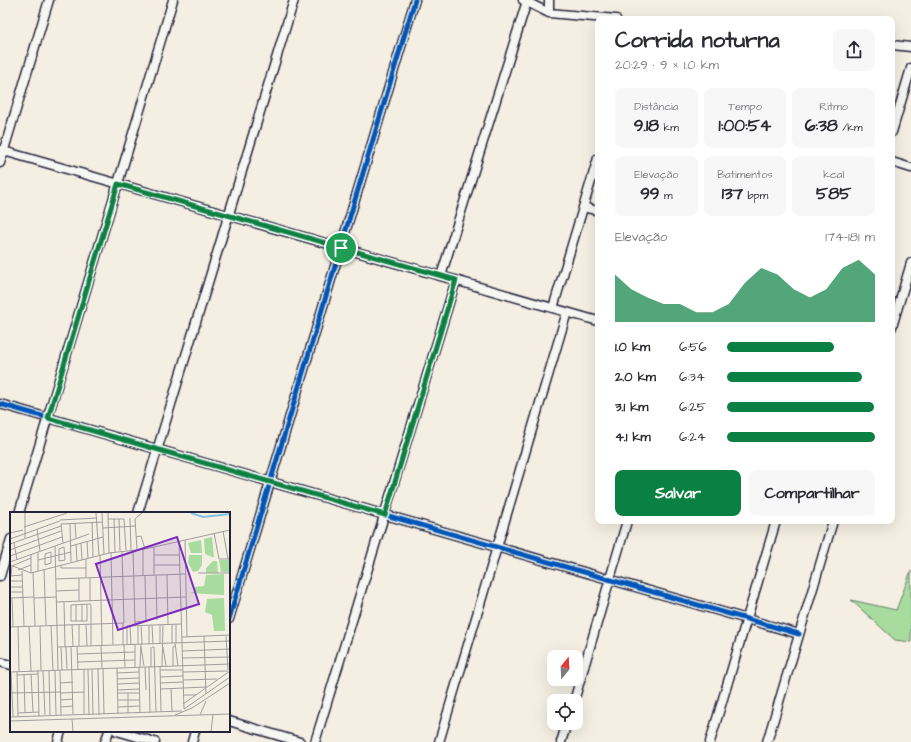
<!DOCTYPE html>
<html lang="pt">
<head>
<meta charset="utf-8">
<style>
  :root { --surface:#fff; --page:#f7f7f7; --text:#2b2b33; --muted:#7c7c81; --accent:#0b8043 }
  body { margin:0; font-family:"Architects Daughter",sans-serif; background:var(--page); color:var(--text); height:100vh; display:flex; flex-direction:column; font-size:15px; white-space:nowrap }
  * { box-sizing:border-box; margin:0 }
  p { font-size:13px; color:var(--muted) }
  .icon { flex:none; width:22px; height:22px; fill:none; stroke:currentColor; stroke-width:2; stroke-linecap:round; stroke-linejoin:round }
  .map { position:relative; flex:1; overflow:hidden }
  .panel { position:absolute; left:595px; top:16px; width:300px; height:508px; display:flex; flex-direction:column; background:var(--surface); border-radius:8px; box-shadow:0 4px 16px #0002 }
  .panel>* { flex:none }
  .needle { width:26px; rotate:18deg }
  .fabs { position:absolute; left:547px; top:650px; display:grid; gap:8px }
  .fabs a { display:grid; place-items:center; width:36px; height:36px; border-radius:8px; background:var(--surface); box-shadow:0 4px 16px #0002; font-size:20px }
  .pin { position:absolute; display:grid; place-items:center; width:34px; height:34px; color:#fff; margin:-17px; border:2px solid #fff; border-radius:50%; box-shadow:0 1px 4px #0007 }
  .round { display:grid; place-items:center; flex:none; width:42px; height:42px; border-radius:8px; background:var(--page) }
  .overview { display:flex; align-items:center; justify-content:space-between; height:68px; padding:0 20px }
  h1 { font-size:22px; font-weight:800; line-height:30px }
  .stats { display:grid; grid-template-columns:repeat(3,1fr); gap:6px; height:68px; padding:4px 20px }
  .stats div { display:grid; align-content:center; border-radius:8px; background:var(--page); text-align:center }
  .stats b { font-size:17px; font-weight:800 }
  .stats small { font-size:11px; font-weight:400 }
  .stats p { font-size:11px }
  .chart { height:112px; padding:8px 20px }
  .chart p { display:flex; justify-content:space-between }
  .chart svg { width:100%; height:72px; margin-top:4px; fill:var(--accent); opacity:.7 }
  .action { display:flex; gap:8px; margin-top:auto; padding:8px 20px }
  .action a { flex:1; height:46px; border-radius:8px; background:var(--accent); color:#fff; font-size:16px; font-weight:800; line-height:46px; text-align:center }
  .action a+a { background:var(--page); color:var(--text) }
  ul { padding:0 20px; list-style:none; font-size:13px }
  li { display:grid; grid-template-columns:64px 48px 1fr; align-items:center; height:30px }
  li i { height:10px; border-radius:5px; background:var(--accent) }
  .map>svg:first-child { display:block }
  .green { fill:#a7dc9e; stroke:#647f6c }
  .lines { fill:none; stroke-linecap:round; stroke-linejoin:round }
  .minor-casing { stroke:#22223b; stroke-width:11 }
  .minor { stroke:#f6f6f2; stroke-width:8 }
  .cycleway-casing { stroke:#f6f6f2; stroke-width:8 }
  .cycleway { stroke:#0057b8; stroke-width:5 }
  .route-casing { stroke:#fff; stroke-width:8 }
  .route { stroke:#0b8043; stroke-width:5 }
  .inset-river { fill:none; stroke:#82c2e3; stroke-width:2 }
  .inset-road { fill:none; stroke:#a09d9f; stroke-width:1 }
  .view { fill:#7b2cbf; fill-opacity:0.15; stroke:#7b2cbf; stroke-width:2 }
  .inset-edge { fill:none; stroke:#22223b; stroke-width:2 }
</style>
</head>
<body>
<div class="map">
<svg width="911" height="742" viewBox="0 0 911 742">
  <rect width="100%" height="100%" fill="#f4efe2"/>
  <filter id="ink" filterUnits="userSpaceOnUse"><feTurbulence type="fractalNoise" baseFrequency=".025" numOctaves="2"/><feDisplacementMap in="SourceGraphic" scale="8" xChannelSelector="R" yChannelSelector="G"/><feConvolveMatrix kernelMatrix="1 2 1 2 8 2 1 2 1" color-interpolation-filters="sRGB"/></filter>
  <g filter="url(#ink)">
    <path class="green" d="M 911,571 L 911,642 L 895,640 L 851,600 L 896,610 Z"/>
    <g class="lines">
      <g class="minor-casing">
        <path id="minor" d="M 523,0 L 549,13 L 616,19
          M 549,13 L 549,0
          M 892,45 L 911,47
          M 892,132 L 911,68
          M 0,150 L 598,321
          M 892,162 L 911,168
          M 0,163 L 49,0
          M 583,207 L 598,211
          M 441,276 L 527,1
          M 553,308 L 598,158
          M 892,327 L 911,263
          M 0,404 L 799,634
          M 19,513 L 173,0
          M 138,513 L 294,0
          M 0,576 L 11,539
          M 229,619 L 415,0
          M 0,662 L 11,665
          M 574,701 L 627,521
          M 229,721 L 300,742
          M 117,731 L 155,742
          M 58,742 L 61,731
          M 105,742 L 109,731
          M 192,742 L 195,731
          M 315,742 L 456,280
          M 439,742 L 567,312
          M 561,742 L 567,723
          M 710,742 L 776,521
          M 767,742 L 833,521"/>
      </g>
      <use href="#minor" class="minor"/>
      <g class="cycleway-casing">
        <path id="cycleway" d="M 0,404 L 799,634
          M 229,619 L 415,0"/>
      </g>
      <use href="#cycleway" class="cycleway"/>
    </g>
  </g>
  <g class="lines" filter="url(#ink)">
    <g class="route-casing">
      <path id="route" d="M 118,184 L 456,280 L 385,515 L 48,418 Z"/>
    </g>
    <use href="#route" class="route"/>
  </g>
  <g transform="translate(10 512)">
    <rect width="220" height="220" fill="#f4efe2"/>
    <path d="M 202,25 L 204,45 L 202,45 L 195,42 L 194,27 ZM 191,28 L 192,41 L 181,41 L 178,31 ZM 179,43 L 192,43 L 192,53 L 188,59 L 183,60 L 178,51 ZM 209,48 L 220,48 L 220,60 L 211,60 ZM 203,49 L 207,49 L 208,61 L 196,61 L 196,56 ZM 214,62 L 214,83 L 179,81 L 184,80 L 184,75 L 194,74 L 196,63 ZM 214,86 L 215,119 L 204,119 L 202,103 L 195,100 L 197,87 Z" fill="#a7dc9e"/>
    <path class="inset-river" d="M 181,1 L 193,5 L 220,2"/>
    <path class="inset-road" d="M 15,1 L 15,26M 86,1 L 89,43M 92,1 L 94,42M 98,1 L 99,41M 120,6 L 121,38M 98,7 L 114,7 L 116,38M 104,7 L 105,40M 109,7 L 110,39M 50,8 L 87,6M 82,10 L 83,45M 65,11 L 66,26M 51,12 L 93,10M 51,12 L 53,31M 60,12 L 61,50M 14,15 L 57,1M 93,16 L 126,14M 27,17 L 30,39M 213,19 L 218,47M 0,21 L 13,18M 204,21 L 209,47 L 220,47M 126,25 L 131,24 L 135,37M 0,27 L 50,9M 175,28 L 177,125M 77,30 L 78,46M 169,30 L 174,197M 4,31 L 7,48M 71,31 L 72,48M 0,32 L 51,14M 66,32 L 67,49M 45,34 L 48,158M 61,34 L 93,25M 54,35 L 55,48 L 49,49 L 49,37 ZM 144,35 L 144,63M 127,37 L 125,7 L 132,1M 133,37 L 133,63M 0,38 L 51,19M 123,38 L 125,113M 28,40 L 28,59M 41,40 L 41,51 L 35,53 L 35,42 ZM 101,40 L 103,133M 21,42 L 21,61M 90,43 L 92,133M 144,43 L 170,43M 0,44 L 52,25M 76,47 L 76,65M 28,48 L 61,40M 0,50 L 79,22M 0,53 L 21,61 L 99,41 L 135,37 L 220,18M 51,53 L 51,56 L 76,56M 144,53 L 170,53M 34,57 L 36,113M 8,58 L 21,53M 12,59 L 14,114M 23,60 L 25,114M 188,61 L 220,61M 157,63 L 158,112M 0,64 L 12,63M 1,64 L 2,54 L 21,46M 146,64 L 147,108M 69,66 L 69,89M 80,66 L 80,89M 46,67 L 175,62M 0,69 L 13,69M 0,75 L 13,75M 46,79 L 69,78M 0,80 L 13,80M 0,86 L 24,85M 2,86 L 3,115M 24,86 L 46,85M 46,90 L 176,85M 54,90 L 55,135M 66,93 L 66,109M 72,93 L 72,109M 77,93 L 77,109 L 61,109 L 61,93 L 81,92M 81,93 L 81,134M 125,110 L 136,109 L 135,64M 113,111 L 113,133M 62,112 L 63,134M 69,112 L 69,134M 76,112 L 77,134M 162,112 L 162,131M 166,112 L 166,131M 41,113 L 43,158M 128,113 L 128,132M 131,113 L 132,132M 139,113 L 139,132M 142,113 L 143,132M 150,113 L 150,131M 8,114 L 9,159M 19,114 L 21,159M 30,114 L 31,158M 120,114 L 121,132M 0,115 L 114,111 L 112,39M 194,124 L 196,182M 216,124 L 218,158M 172,125 L 220,123M 165,131 L 168,154M 117,132 L 117,114 L 171,112M 125,132 L 125,155M 91,133 L 92,156M 114,133 L 115,155M 61,134 L 63,202M 67,134 L 68,157M 48,135 L 220,129M 51,135 L 52,158M 56,135 L 57,157M 131,135 L 134,154M 142,135 L 144,135 L 146,200M 153,135 L 156,154M 172,139 L 220,137M 67,142 L 125,140M 172,146 L 220,145M 67,150 L 125,148M 150,154 L 151,200M 152,154 L 153,113M 163,154 L 163,135 L 165,134M 129,155 L 130,201M 130,155 L 131,132M 135,155 L 136,178M 139,155 L 140,201M 141,155 L 141,135M 88,156 L 89,203M 93,156 L 94,202M 107,156 L 108,201M 74,157 L 74,202M 78,157 L 79,203M 82,157 L 83,203M 39,158 L 40,203M 45,158 L 46,203M 50,158 L 51,203M 150,158 L 172,158M 28,159 L 29,204M 33,159 L 35,203M 0,160 L 220,152M 1,160 L 3,204M 7,160 L 8,204M 173,160 L 218,159M 107,161 L 129,160M 14,162 L 15,201M 21,162 L 23,200M 7,163 L 28,162M 150,165 L 173,164M 107,167 L 129,166M 173,168 L 207,167M 50,171 L 63,170M 150,171 L 173,170M 108,172 L 129,171M 161,176 L 162,199M 151,177 L 196,175M 108,178 L 129,177M 0,181 L 51,180M 51,181 L 74,180M 108,181 L 129,181M 118,181 L 118,201M 173,183 L 186,183M 51,188 L 63,187M 108,188 L 130,188M 173,192 L 220,159M 51,195 L 63,194M 108,195 L 130,194M 174,197 L 220,165M 8,201 L 29,200M 165,203 L 182,196 L 220,171M 190,203 L 196,189M 0,205 L 172,199M 62,207 L 63,219M 0,209 L 220,202M 201,219 L 203,203"/>
    <path class="view" d="M 167,25 L 189,92 L 108,118 L 86,52 Z"/>
    <rect width="220" height="220" class="inset-edge"/>
  </g>
</svg>
<div class="fabs">
<a><svg class="needle" viewBox="-14 -14 28 28"><path d="M0-13l5 13h-10z" fill="#e53935"/><path d="M0 13l5-13h-10z" fill="#7c7c81"/></svg></a>
<a><svg class="icon" aria-label="locate" viewBox="0 0 24 24"><circle cx="12" cy="12" r="6"/><path d="M12 2v4M12 18v4M2 12h4M18 12h4"/></svg></a>
</div>
<div class="pin" style="left:341px;top:248px;background:#1e9e55"><svg class="icon" aria-label="arrive" viewBox="0 0 24 24"><path d="M6 21V4h12l-3 4 3 4H6"/></svg></div>
<section class="panel">
<div class="overview"><div><h1>Corrida noturna</h1><p>20:29 · 9 × 1.0 km</p></div><a class="round"><svg class="icon" aria-label="share" viewBox="0 0 24 24"><path d="M12 15V3M7 8l5-5 5 5M5 13v7h14v-7"/></svg></a></div>
<div class="stats">
<div><p>Distância</p><b>9.18<small> km</small></b></div>
<div><p>Tempo</p><b>1:00:54</b></div>
<div><p>Ritmo</p><b>6:38<small> /km</small></b></div>
</div>
<div class="stats">
<div><p>Elevação</p><b>99<small> m</small></b></div>
<div><p>Batimentos</p><b>137<small> bpm</small></b></div>
<div><p>kcal</p><b>585</b></div>
</div>
<div class="chart"><p><span>Elevação</span>174–181 m</p>
<svg viewBox="0 0 160 44" preserveAspectRatio="none"><path d="M0 44V15L10 24L20 29L30 33L40 33L50 38L60 38L70 33L80 20L90 11L100 15L110 24L120 29L130 24L140 11L150 6L160 15V44z"/></svg>
</div>
<ul>
<li><b>1.0 km</b>6:56<i style="width:72%"></i></li>
<li><b>2.0 km</b>6:34<i style="width:91%"></i></li>
<li><b>3.1 km</b>6:25<i style="width:99%"></i></li>
<li><b>4.1 km</b>6:24<i style="width:100%"></i></li>
</ul>
<div class="action"><a>Salvar</a><a>Compartilhar</a></div>
</section>
</div>
</body>
</html>
